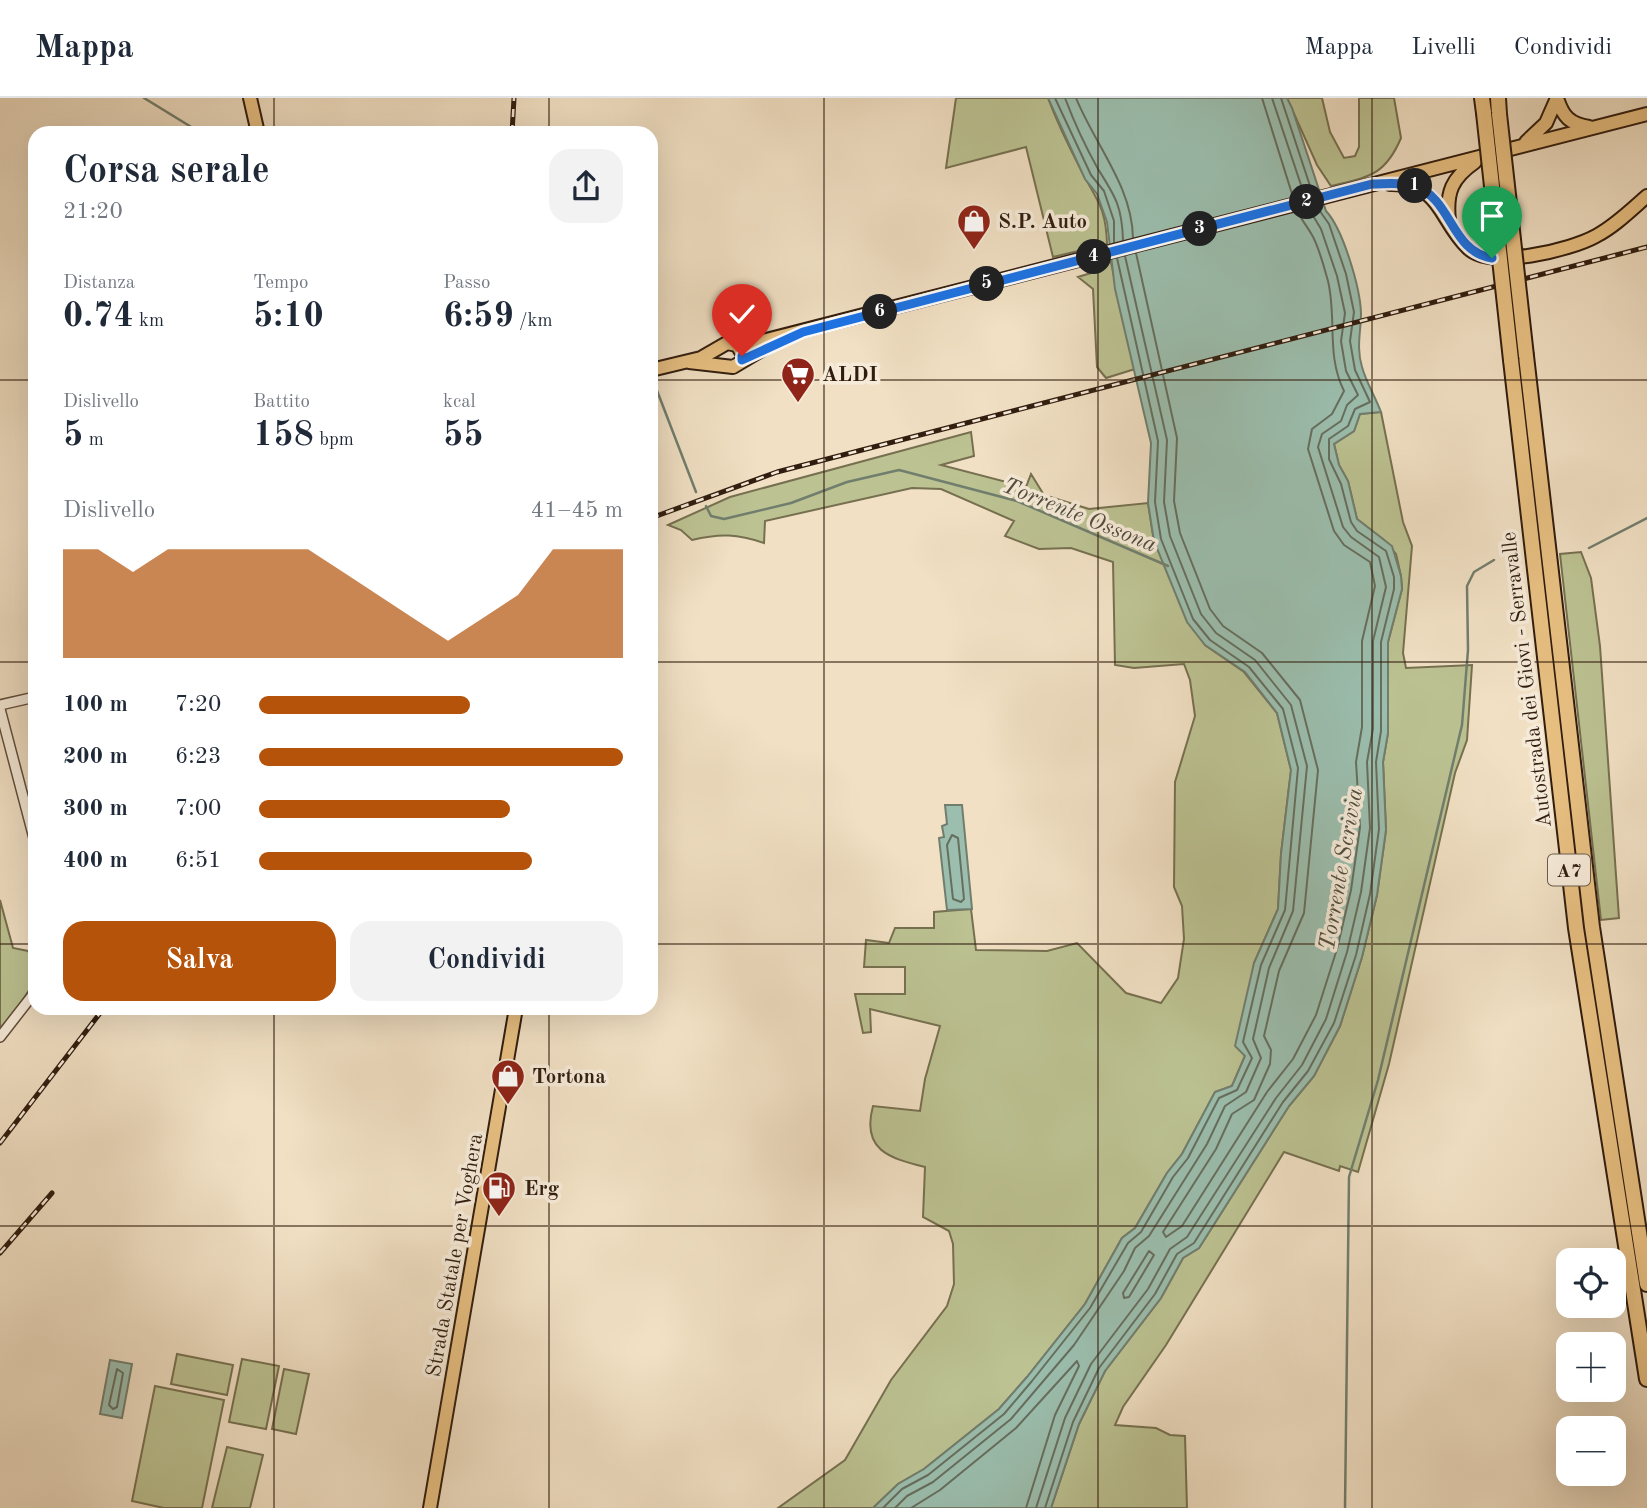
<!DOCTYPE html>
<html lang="it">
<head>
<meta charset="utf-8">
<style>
  :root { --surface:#fff; --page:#f2f2f3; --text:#1f2937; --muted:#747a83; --line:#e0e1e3; --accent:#b45309 }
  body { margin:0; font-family:"Old Standard TT",serif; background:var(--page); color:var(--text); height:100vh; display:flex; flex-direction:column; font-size:26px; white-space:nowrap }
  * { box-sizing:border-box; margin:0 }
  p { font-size:23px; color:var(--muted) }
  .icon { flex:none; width:38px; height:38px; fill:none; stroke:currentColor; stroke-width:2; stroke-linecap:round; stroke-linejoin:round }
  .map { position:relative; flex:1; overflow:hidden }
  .side { position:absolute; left:28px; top:28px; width:630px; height:889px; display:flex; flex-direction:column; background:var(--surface); border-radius:21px; box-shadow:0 7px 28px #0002 }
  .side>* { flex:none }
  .buttons { position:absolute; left:1556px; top:1150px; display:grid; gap:14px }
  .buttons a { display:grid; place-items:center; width:70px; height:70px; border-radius:14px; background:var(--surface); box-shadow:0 7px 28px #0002; font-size:35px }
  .pin { position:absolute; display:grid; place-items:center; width:60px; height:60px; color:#fff; margin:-72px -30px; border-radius:50% 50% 50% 0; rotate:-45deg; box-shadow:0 0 7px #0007 }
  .pin .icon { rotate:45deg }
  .km { position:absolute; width:35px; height:35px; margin:-18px; border-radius:50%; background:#222; color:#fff; font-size:19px; line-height:35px; text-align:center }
  .round { display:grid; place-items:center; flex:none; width:74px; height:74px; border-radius:21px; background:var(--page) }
  .headline { display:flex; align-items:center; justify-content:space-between; height:119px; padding:0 35px }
  h1 { font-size:38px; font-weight:600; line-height:52px }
  .stats { display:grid; grid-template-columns:repeat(3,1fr); gap:10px; height:119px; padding:7px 35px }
  .stats div { display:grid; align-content:center }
  .stats b { font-size:35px; font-weight:600 }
  .stats small { font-size:19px; font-weight:400 }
  .stats p { font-size:19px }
  .chart { height:196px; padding:14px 35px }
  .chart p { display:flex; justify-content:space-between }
  .chart svg { width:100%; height:126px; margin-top:7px; fill:var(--accent); opacity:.7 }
  .button { display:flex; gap:14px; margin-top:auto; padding:14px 35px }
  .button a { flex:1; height:80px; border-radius:21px; background:var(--accent); color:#fff; font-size:28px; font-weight:600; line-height:80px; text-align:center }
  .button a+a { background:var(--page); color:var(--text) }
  ul { padding:0 35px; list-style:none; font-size:23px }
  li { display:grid; grid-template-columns:112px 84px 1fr; align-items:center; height:52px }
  li i { height:18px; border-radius:9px; background:var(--accent) }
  header { display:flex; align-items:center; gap:42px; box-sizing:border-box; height:98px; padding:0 35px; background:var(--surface); border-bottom:2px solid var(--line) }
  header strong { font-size:33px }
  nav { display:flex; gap:38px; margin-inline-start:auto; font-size:24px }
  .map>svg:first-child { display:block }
  .green { fill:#bcc292; stroke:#767050; stroke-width:2 }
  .water { fill:#9bbeae; stroke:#717e6e; stroke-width:2 }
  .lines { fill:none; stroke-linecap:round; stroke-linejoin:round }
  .shore { stroke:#666e5e; stroke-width:2 }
  .stream { stroke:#717e6e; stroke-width:2.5 }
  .minor-casing { stroke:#614e3c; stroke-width:12 }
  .major-casing { stroke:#311d0f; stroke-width:16 }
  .highway-casing { stroke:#311d0f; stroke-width:18 }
  .minor { stroke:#f6ebd9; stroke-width:9 }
  .major { stroke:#e8c082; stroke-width:12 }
  .highway { stroke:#e8c082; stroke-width:14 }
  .rail-casing { stroke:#311d0f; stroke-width:5 }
  .rail { stroke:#f6ebd9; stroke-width:2.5; stroke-dasharray:8; stroke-linecap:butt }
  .highway-bridge-casing { stroke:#311d0f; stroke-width:18; stroke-linecap:butt }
  .highway-bridge { stroke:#e8c082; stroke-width:14 }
  .route-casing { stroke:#fff; stroke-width:14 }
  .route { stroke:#1a73e8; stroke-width:9 }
  .grid { fill:none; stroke:#311d0f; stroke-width:2; stroke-opacity:0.55 }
  .labels { text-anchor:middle; stroke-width:7; stroke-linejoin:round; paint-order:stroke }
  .shield { fill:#f6ebd9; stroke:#6c5b4c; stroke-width:2 }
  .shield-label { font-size:19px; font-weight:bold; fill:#311d0f }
  .poi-label { font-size:21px; font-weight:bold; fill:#311d0f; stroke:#f6ebd9; text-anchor:start }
  .street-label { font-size:21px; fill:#311d0f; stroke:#f6ebd9 }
  .water-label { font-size:23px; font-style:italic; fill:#514d3f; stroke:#f6ebd9 }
</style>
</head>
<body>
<header>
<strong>Mappa</strong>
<nav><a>Mappa</a><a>Livelli</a><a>Condividi</a></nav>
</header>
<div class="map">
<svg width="1647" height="1410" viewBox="0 0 1647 1410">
  <rect width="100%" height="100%" fill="#f1e0c4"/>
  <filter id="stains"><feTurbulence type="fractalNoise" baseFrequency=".00286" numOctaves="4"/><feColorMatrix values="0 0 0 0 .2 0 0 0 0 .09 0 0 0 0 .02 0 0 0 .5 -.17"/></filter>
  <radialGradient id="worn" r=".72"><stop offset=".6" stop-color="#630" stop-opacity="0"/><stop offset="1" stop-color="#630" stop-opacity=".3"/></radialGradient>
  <path class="green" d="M 956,0 L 1048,0 C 1057,24 1068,47 1080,70 C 1096,102 1106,108 1107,146 L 1053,159 L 1026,49 L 946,70 Z
    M 1287,0 L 1322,0 L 1330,34 L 1344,60 L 1355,58 L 1359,49 L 1359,0 L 1394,0 L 1401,40 C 1385,78 1368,79 1331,88 L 1317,67 Z
    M 1110,160 L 1135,271 L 1106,280 L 1097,269 L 1093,191 L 1078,179 L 1091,175 L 1088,165 Z
    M 1381,314 L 1403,424 L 1412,448 L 1403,555 L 1406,570 L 1472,567 L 1467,642 L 1455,675 L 1389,966 L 1358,1074 L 1340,1068 L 1339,1073 L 1284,1054 L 1166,1247 L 1123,1309 L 1115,1327 L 1156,1330 L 1170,1337 L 1185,1338 L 1187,1410 L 1051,1410 L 1079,1326 L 1105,1273 L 1161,1200 L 1183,1160 L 1199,1150 L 1289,1008 L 1314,978 L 1340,928 L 1362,859 L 1377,797 L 1386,732 L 1383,664 L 1388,635 L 1388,544 L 1402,491 L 1401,478 L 1396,456 L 1384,442 L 1357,421 L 1348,383 L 1339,367 L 1334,346 L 1354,333 L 1360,316 Z
    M 971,334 L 974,358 L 941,367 L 1026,389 L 1031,376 L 1044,397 L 1089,411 L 1148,405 L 1154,443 L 1205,547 L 1244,574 L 1277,615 L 1291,672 L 1281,756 L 1278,811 L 1254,865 L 1245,958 L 1232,988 L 1215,994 L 1182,1056 L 1167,1075 L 1135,1130 L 1122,1140 L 1085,1206 L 1027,1279 L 999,1311 L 924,1371 L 898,1386 L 873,1410 L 778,1410 L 845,1362 L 891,1282 L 947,1208 L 954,1186 L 953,1146 L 949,1133 L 923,1119 L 925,1069 C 889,1060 861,1052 873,1008 L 920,1013 L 925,981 L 940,928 L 870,911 L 871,934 L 863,935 L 855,896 L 905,896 L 905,869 L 864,869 L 866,842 L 889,845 L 895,830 L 934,830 L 934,814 L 971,811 L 976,852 L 1047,853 L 1077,845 L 1126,895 L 1161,905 L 1178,880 L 1184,841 L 1182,808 L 1174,789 L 1175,684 L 1195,618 L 1190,582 L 1184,566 L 1134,570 L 1115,567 L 1113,464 L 1071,450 L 1039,451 L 1005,438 L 1014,423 L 941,391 L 912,390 L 765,423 L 764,445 C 738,436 720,435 692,442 L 681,432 L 668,427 L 730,399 Z
    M 1581,454 L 1591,480 L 1600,548 L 1619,820 L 1601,822 L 1560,456 Z
    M 0,802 L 13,850 L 28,853 C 47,883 18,907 0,931 Z
    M 177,1256 L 233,1267 L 227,1297 L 171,1286 Z
    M 242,1261 L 279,1268 L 266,1331 L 229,1324 Z
    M 284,1271 L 309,1276 L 296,1336 L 272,1331 Z
    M 155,1288 L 224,1302 L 202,1410 L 164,1410 L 132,1403 Z
    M 227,1349 L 263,1357 L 250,1410 L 212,1410 Z"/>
  <path class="water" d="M 1048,0 L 1287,0 L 1292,10 L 1326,113 C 1343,131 1360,189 1361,215 C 1361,234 1356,249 1362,269 C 1366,284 1375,298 1381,314 L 1360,316 L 1354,333 L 1334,346 L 1339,367 L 1348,383 L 1357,421 L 1392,448 L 1401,478 L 1402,491 L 1388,544 L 1388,635 L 1383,664 L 1386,732 L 1377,797 L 1362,859 L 1340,928 L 1314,978 L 1289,1008 L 1199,1150 L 1183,1160 L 1161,1200 L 1105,1273 L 1079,1326 L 1051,1410 L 873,1410 L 898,1386 L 924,1371 L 999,1311 L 1027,1279 L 1085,1206 L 1122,1140 L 1135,1130 L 1167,1075 L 1182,1056 L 1215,994 L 1232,988 L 1245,958 L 1235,948 L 1254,865 L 1278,811 L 1281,756 L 1291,672 L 1277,615 L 1245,574 L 1205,547 L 1187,524 L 1154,443 L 1148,405 L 1151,345 L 1115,191 L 1107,124 L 1097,96 L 1085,81 Z
    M 945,707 L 962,707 L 972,811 L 947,812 L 939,740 L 944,739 L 942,728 L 947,726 Z
    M 110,1262 L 132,1266 L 122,1320 L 100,1316 Z"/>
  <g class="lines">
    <path class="shore" d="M 1055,0 L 1091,77 L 1104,93 L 1114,123 L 1114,145
      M 1065,0 C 1074,24 1085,48 1098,71 C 1115,98 1122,108 1123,142
      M 1076,0 C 1095,47 1132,88 1133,140
      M 1262,0 L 1293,99
      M 1272,0 L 1304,96
      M 1281,0 L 1312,94
      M 1136,155 L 1177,340 L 1174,403 L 1180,435 L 1210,511 L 1223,528 L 1262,555 L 1300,602 L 1318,672 L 1304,815 L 1279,873 L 1264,938 L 1271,952 L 1270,966 L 1254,1002 L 1232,1016 L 1216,1051 L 1163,1134 L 1166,1139 L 1182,1128 L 1267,994 L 1293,961 L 1316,917 L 1337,851 L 1351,792 L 1360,729 L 1356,664 L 1362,629 L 1362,543 L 1375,488 L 1370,464 L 1344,447 L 1334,433 L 1308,351 L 1312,331 L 1332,316 L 1344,293 C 1326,257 1337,221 1328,183 C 1324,169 1319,149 1312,137 C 1307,128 1302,123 1298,114
      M 952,737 L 958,740 L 964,801 L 961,804 L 953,801 L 947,747 Z
      M 1149,1153 L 1154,1157 L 1129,1199 L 1124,1200 L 1123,1195 Z
      M 117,1271 L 123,1275 L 117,1309 L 113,1311 L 109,1307 Z
      M 883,1410 L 902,1391 L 928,1377 L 1004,1316 L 1032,1283 L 1090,1210 L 1128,1145 L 1141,1134 L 1173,1079 L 1188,1060 L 1219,1000 L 1237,992 L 1252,960 L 1243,944 L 1261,867 L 1285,812 L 1298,670 L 1283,611 L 1249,569 L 1210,542 L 1193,521 L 1161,441 L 1155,404 L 1158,343 L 1117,160
      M 895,1410 L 907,1398 L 933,1384 L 1011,1321 L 1074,1247 L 1124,1173 L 1135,1150 L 1149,1138 L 1207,1046 L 1225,1008 L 1246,994 L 1261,960 L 1253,941 L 1269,870 L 1293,813 L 1307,668 L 1291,607 L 1255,562 L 1216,535 L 1201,516 L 1170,438 L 1164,404 L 1167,342 L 1125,158
      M 911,1410 L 940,1392 L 1016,1330 L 1077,1263 L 1079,1268 L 1055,1317 L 1026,1410
      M 1036,1410 L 1065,1320 L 1091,1266 L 1148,1191 L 1170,1151 L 1187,1139 L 1276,1000 L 1302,967 L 1326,921 L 1347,854 L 1361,794 L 1370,730 L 1367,664 L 1373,631 L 1373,543 L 1386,489 L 1379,459 L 1351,439 L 1343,429 L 1318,349 L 1322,336 L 1341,323 L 1347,307 L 1358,297 L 1346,273 L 1341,243 L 1345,215 L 1337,178 L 1321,131 L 1309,111
      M 1045,1410 L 1073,1324 L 1099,1270 L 1155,1196 L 1177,1156 L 1194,1145 L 1283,1004 L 1308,973 L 1334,925 L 1356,857 L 1370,796 L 1379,731 L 1376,664 L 1381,633 L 1381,544 L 1394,491 L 1394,479 L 1386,453 L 1357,433 L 1351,424 L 1341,386 L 1329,361 L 1329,341 L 1348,328 L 1355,311 L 1370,304 L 1355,272 L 1350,243 L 1354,214 L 1346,176 L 1329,126 L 1317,109"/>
    <path class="stream" d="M 144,0 L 201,35
      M 651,277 L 696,394
      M 706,408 L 711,418 L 724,421 L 791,405 L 847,384 L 899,372 L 1017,403 L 1168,468
      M 1589,450 L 1647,420
      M 1345,1410 L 1349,1079 L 1378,982 L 1462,627 L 1468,552 L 1467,488 L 1474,474 L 1494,462"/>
    <g class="minor-casing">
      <path id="minor" d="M 0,607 L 35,599
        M 0,611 L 35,744
        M 0,939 L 35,894"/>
    </g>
    <g class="major-casing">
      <path id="major" d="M 250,0 L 258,35
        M 1557,0 C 1563,19 1570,26 1589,29
        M 1526,44 L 1546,25 L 1557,0
        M 1390,86 C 1442,85 1438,121 1468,150 C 1490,172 1571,152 1596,138 C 1615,128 1631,112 1647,98
        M 1449,122 C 1446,94 1452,80 1475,64
        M 739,249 L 1647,16
        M 689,264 L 733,269 L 768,248
        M 651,272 L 701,260 L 727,245 L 737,247 L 742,255
        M 430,1410 L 516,910"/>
    </g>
    <g class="highway-casing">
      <path id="highway" d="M 1482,0 L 1484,15
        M 1498,0 L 1499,16
        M 1526,258 L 1592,829 L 1647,1186
        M 1511,262 L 1576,830 L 1647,1281"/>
    </g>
    <use href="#minor" class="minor"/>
    <use href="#major" class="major"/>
    <use href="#highway" class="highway"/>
    <g class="rail-casing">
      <path id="rail" d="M 512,35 L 514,0
        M 651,420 L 777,374 L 1647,149
        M 0,1045 L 104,910
        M 0,1155 L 52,1095"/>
    </g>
    <use href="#rail" class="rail"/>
    <g class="highway-bridge-casing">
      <path id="highway-bridge" d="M 1484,15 L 1511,262
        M 1499,16 L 1526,258"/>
    </g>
    <use href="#highway-bridge" class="highway-bridge"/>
  </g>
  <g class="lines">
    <g class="route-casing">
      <path id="route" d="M 742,258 L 742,262 L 803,234 L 1372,86 C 1386,86 1402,84 1415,88 C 1452,101 1451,154 1492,160"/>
    </g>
    <use href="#route" class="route"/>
  </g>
  <path class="grid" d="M 274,0 L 274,35M 549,0 L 549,35M 824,0 L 824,1410M 1098,0 L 1098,1410M 1372,0 L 1372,1410M 0,282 L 35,282M 651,282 L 1647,282M 0,564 L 35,564M 651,564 L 1647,564M 0,846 L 35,846M 651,846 L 1647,846M 274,910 L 274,1410M 549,910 L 549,1410M 0,1128 L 1647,1128"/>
  <defs>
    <g id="shop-pin" transform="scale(1.75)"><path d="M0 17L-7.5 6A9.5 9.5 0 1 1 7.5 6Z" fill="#8f2418" stroke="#f6ebd9"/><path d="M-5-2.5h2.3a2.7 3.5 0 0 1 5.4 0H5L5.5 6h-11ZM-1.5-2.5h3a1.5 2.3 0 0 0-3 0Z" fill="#fff"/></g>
    <g id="supermarket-pin" transform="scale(1.75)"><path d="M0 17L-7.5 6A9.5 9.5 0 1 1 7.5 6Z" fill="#8f2418" stroke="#f6ebd9"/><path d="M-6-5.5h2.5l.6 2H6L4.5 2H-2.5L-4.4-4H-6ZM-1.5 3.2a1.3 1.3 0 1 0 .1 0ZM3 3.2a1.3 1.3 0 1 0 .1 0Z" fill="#fff"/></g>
    <g id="fuel-pin" transform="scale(1.75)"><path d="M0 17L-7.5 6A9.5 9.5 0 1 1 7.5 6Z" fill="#8f2418" stroke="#f6ebd9"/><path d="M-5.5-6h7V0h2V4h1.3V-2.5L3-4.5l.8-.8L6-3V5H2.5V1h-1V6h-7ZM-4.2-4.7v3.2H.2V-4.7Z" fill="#fff"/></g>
  </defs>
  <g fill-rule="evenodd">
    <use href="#shop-pin" x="974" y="123"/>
    <use href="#supermarket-pin" x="798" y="276"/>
    <use href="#shop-pin" x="508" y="978"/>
    <use href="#fuel-pin" x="499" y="1090"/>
  </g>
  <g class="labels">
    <rect class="shield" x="1548" y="756.5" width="42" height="31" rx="5"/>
    <g class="shield-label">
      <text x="1569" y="779">A7</text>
    </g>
    <g class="poi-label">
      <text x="998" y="130">S.P. Auto</text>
      <text x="822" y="283">ALDI</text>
      <text x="532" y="985">Tortona</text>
      <text x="524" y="1097">Erg</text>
    </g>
    <g class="street-label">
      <text transform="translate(1526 582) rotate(-97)" y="7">Autostrada dei Giovi - Serravalle</text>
      <text transform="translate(454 1157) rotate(-80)" y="7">Strada Statale per Voghera</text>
    </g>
    <g class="water-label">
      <text transform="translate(1080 416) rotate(22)" y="8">Torrente Ossona</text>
      <text transform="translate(1340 771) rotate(-80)" y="8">Torrente Scrivia</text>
    </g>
  </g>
  <rect width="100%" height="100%" filter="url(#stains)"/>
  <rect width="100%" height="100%" fill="url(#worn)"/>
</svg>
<div class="buttons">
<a><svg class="icon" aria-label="locate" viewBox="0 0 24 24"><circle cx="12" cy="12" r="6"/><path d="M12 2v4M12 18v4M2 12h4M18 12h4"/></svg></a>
<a>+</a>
<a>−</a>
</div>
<div class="pin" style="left:1492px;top:160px;background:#1e9e55"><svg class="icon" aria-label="arrive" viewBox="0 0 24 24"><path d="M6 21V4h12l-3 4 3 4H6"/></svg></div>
<div class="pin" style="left:742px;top:258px;background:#d93025"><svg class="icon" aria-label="check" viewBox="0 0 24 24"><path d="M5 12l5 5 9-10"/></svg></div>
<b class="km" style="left:1415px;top:88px">1</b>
<b class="km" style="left:1307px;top:104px">2</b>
<b class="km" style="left:1200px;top:131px">3</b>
<b class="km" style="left:1094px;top:159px">4</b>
<b class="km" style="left:987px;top:186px">5</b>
<b class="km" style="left:880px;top:214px">6</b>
<section class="side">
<div class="headline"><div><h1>Corsa serale</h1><p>21:20</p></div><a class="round"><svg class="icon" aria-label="share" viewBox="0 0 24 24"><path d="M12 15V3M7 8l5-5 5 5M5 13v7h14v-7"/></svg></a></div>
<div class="stats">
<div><p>Distanza</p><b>0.74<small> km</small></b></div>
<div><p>Tempo</p><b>5:10</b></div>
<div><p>Passo</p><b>6:59<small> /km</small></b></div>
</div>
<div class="stats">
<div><p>Dislivello</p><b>5<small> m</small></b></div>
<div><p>Battito</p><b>158<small> bpm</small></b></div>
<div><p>kcal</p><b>55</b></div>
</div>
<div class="chart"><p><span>Dislivello</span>41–45 m</p>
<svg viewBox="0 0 160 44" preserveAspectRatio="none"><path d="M0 44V6L10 6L20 14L30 6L40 6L50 6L60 6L70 6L80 14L90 22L100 30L110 38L120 30L130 22L140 6L150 6L160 6V44z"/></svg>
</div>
<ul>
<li><b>100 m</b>7:20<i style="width:58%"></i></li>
<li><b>200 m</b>6:23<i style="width:100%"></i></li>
<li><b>300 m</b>7:00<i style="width:69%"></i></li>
<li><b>400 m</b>6:51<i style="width:75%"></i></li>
</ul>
<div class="button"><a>Salva</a><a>Condividi</a></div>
</section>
</div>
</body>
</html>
